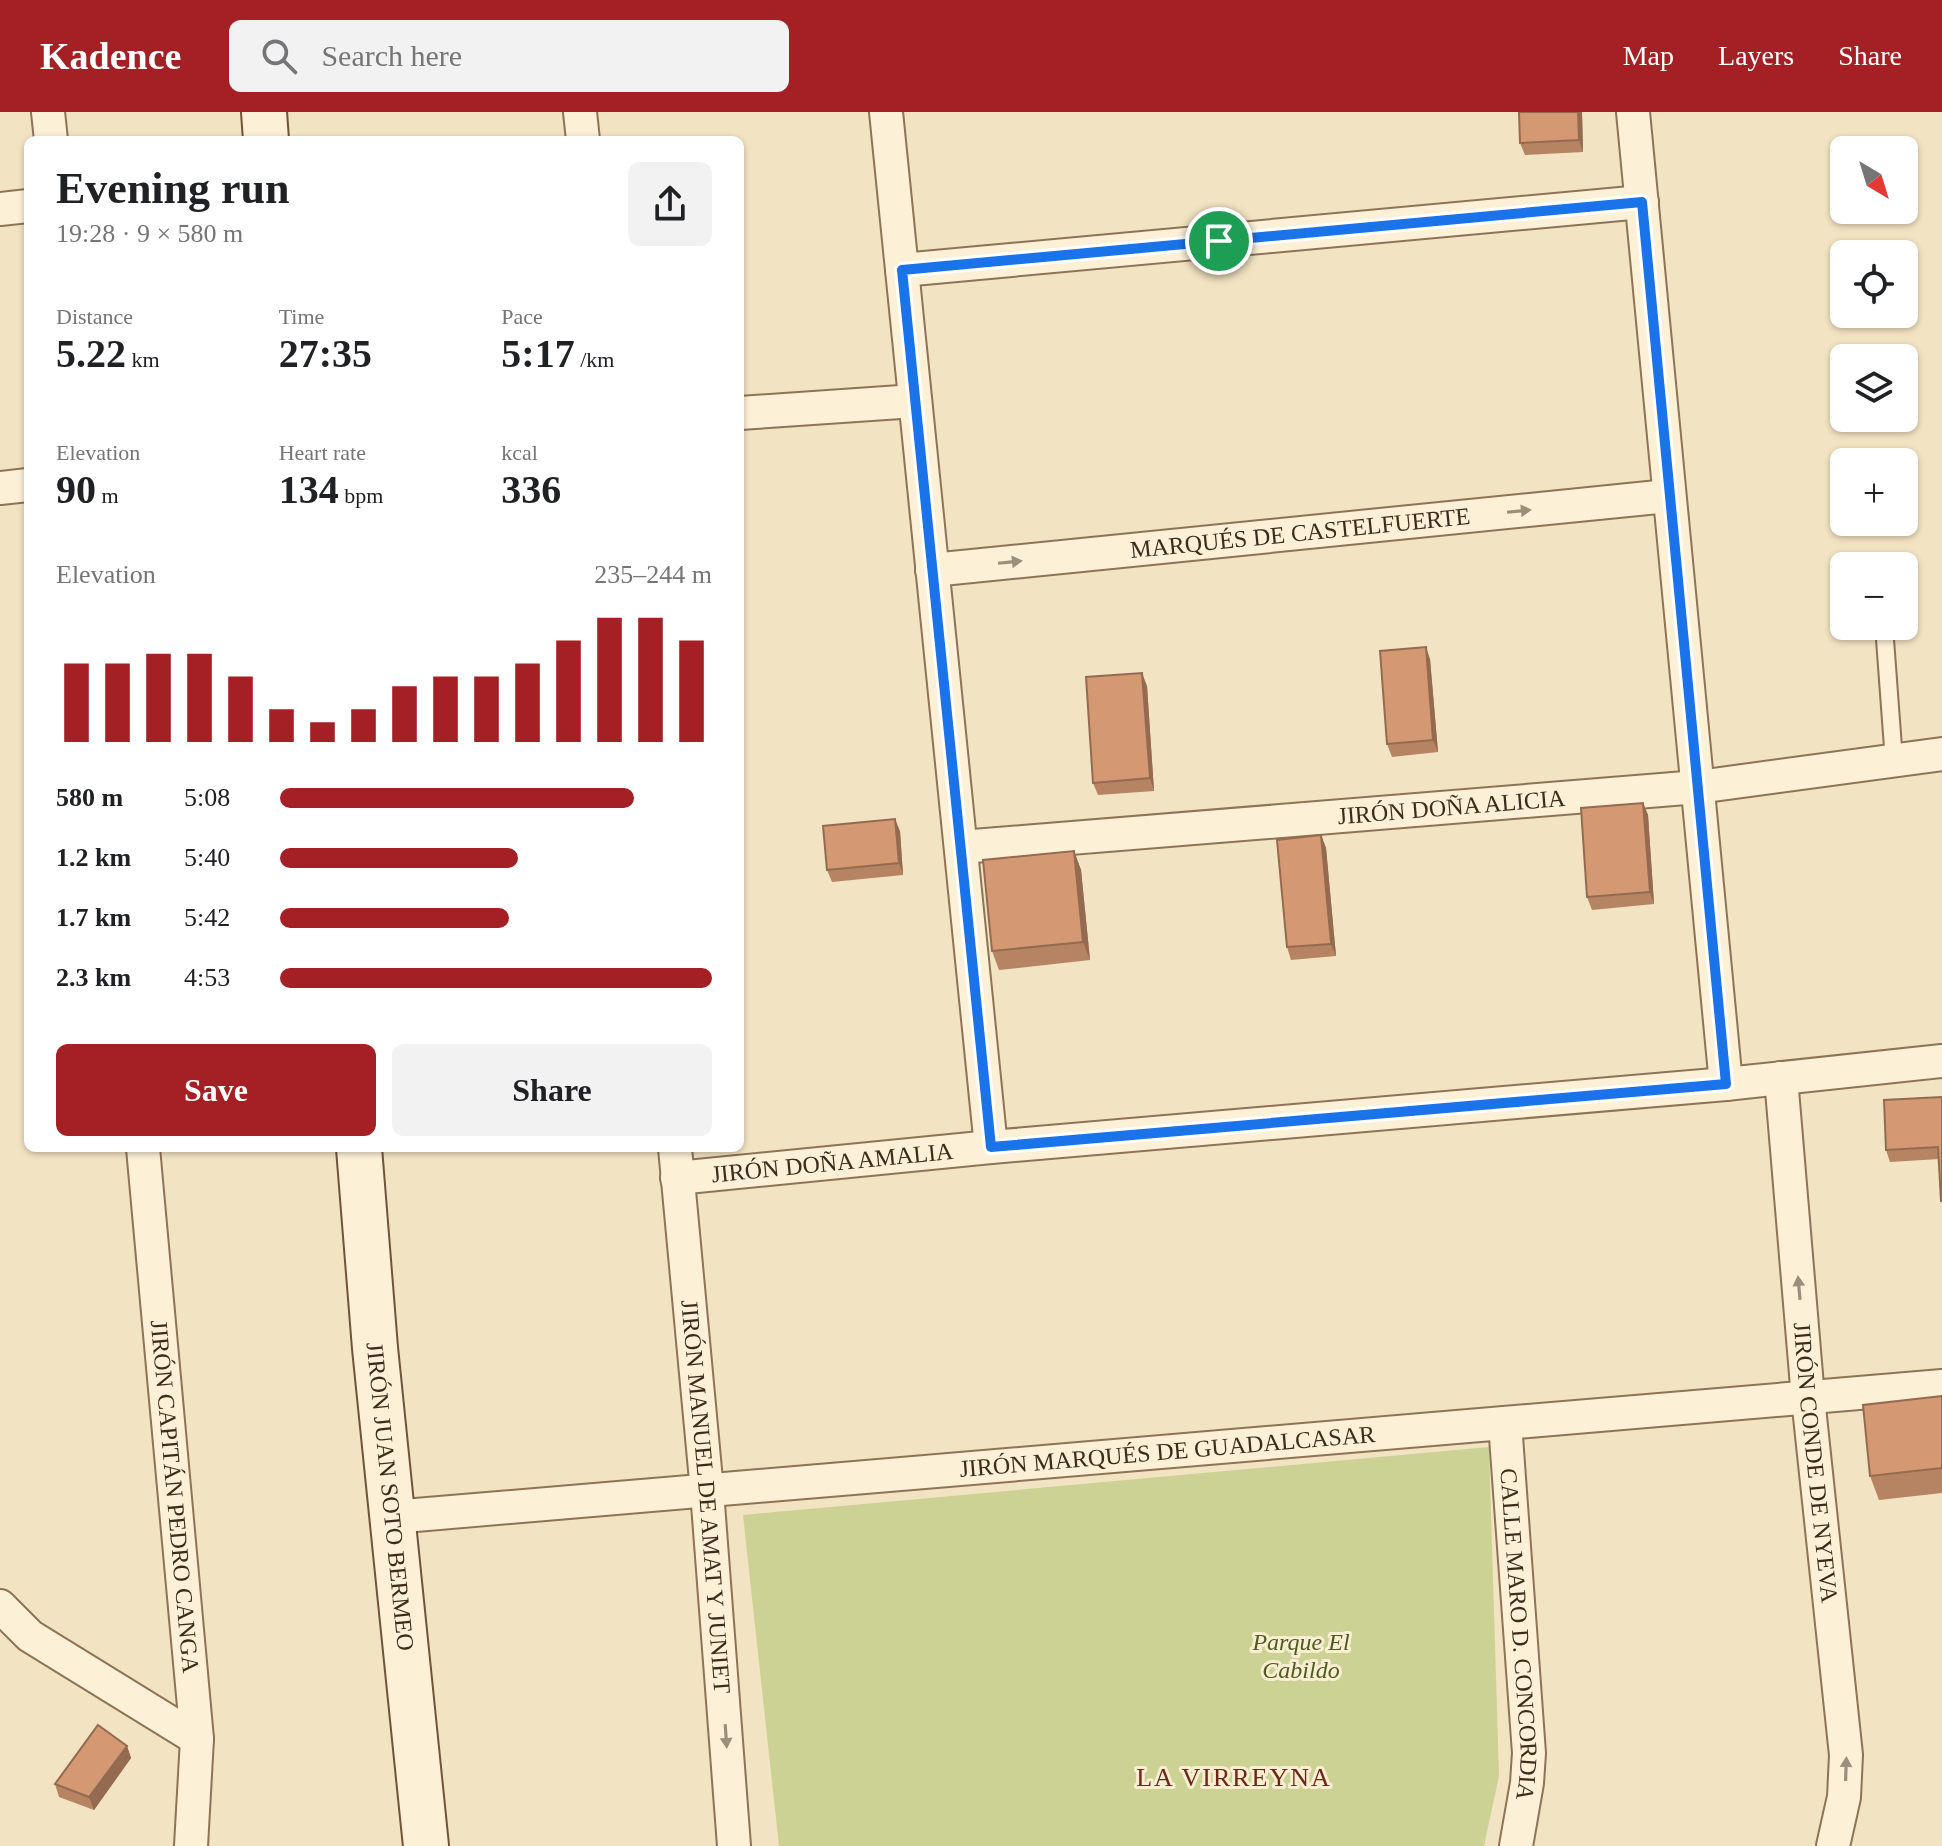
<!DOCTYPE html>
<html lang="en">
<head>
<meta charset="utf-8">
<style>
  :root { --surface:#fff; --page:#f2f2f2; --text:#202124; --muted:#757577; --accent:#a42024 }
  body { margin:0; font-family:Georgia,serif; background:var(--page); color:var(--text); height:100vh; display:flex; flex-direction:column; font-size:30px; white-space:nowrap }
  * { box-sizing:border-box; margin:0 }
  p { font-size:26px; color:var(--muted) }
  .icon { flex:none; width:44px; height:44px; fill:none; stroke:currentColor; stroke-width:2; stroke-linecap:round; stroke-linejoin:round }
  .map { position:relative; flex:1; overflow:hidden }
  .panel { position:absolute; left:24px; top:24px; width:720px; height:1016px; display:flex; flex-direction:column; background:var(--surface); border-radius:12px; box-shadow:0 2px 6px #0004 }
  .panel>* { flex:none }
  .needle { width:52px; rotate:142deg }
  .fabs { position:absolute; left:1830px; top:24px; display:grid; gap:16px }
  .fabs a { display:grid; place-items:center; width:88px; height:88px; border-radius:12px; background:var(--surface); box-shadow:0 2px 6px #0004; font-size:40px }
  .pin { position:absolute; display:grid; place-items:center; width:68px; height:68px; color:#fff; margin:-34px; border:4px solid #fff; border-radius:50%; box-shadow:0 2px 8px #0007 }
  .round { display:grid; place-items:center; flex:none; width:84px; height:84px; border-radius:12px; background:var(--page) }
  .summary { display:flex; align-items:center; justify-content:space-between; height:136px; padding:0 32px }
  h1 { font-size:44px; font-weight:700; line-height:60px }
  .stats { display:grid; grid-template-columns:repeat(3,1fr); gap:12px; height:136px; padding:8px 32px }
  .stats div { display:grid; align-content:center }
  .stats b { font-size:40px; font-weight:700 }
  .stats small { font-size:22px; font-weight:400 }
  .stats p { font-size:22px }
  .chart { height:224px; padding:16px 32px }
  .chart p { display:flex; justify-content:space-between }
  .chart svg { width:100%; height:144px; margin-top:8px; stroke:var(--accent); stroke-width:6 }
  .action { display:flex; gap:16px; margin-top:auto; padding:16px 32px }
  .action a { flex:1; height:92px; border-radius:12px; background:var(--accent); color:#fff; font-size:32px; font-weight:700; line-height:92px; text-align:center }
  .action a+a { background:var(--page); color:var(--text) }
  ul { padding:0 32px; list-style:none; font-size:26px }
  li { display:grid; grid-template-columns:128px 96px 1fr; align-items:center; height:60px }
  li i { height:20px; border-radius:10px; background:var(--accent) }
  header { display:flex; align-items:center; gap:48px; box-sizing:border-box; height:112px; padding:0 40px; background:var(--accent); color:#fff }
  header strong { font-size:38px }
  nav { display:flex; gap:44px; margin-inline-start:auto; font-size:28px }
  .search { width:560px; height:72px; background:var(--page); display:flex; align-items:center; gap:20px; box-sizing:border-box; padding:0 28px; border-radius:12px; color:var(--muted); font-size:30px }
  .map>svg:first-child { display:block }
  .green { fill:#ccd294 }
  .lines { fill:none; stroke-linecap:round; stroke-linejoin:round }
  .lane-casing { stroke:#8e7357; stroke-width:20 }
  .street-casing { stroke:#8e7357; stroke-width:36 }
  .secondary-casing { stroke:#70543a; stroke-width:48 }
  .lane { stroke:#fcf0d6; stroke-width:16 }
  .street { stroke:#fcf0d6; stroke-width:32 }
  .secondary { stroke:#fcf0d6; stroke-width:44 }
  .wall { fill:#b68463 }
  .shaded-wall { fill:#946b50 }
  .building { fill:#d49973; stroke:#946b50; stroke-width:2 }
  .oneway { fill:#9c8e79 }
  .route-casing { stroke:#fff; stroke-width:16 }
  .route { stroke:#1a73e8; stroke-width:10 }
  .labels { text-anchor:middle; stroke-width:6; stroke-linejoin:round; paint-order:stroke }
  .street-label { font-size:24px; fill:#3d2b1c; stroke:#f9edd2 }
  .park-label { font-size:24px; font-style:italic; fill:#4e5b21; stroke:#f9edd2 }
  .neighbourhood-label { font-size:26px; letter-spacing:2px; fill:#6e2717; stroke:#f9edd2 }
</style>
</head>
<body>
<header>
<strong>Kadence</strong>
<div class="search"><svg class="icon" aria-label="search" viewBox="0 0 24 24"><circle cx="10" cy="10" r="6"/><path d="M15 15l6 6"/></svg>Search here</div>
<nav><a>Map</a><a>Layers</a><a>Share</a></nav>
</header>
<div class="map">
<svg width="1942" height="1734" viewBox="0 0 1942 1734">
  <rect width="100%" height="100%" fill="#f2e3c2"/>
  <path class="green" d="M 1489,1335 L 1499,1664 L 1484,1734 L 779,1734 L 743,1403 Z"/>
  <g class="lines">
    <g class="lane-casing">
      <path id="lane" d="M 1884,514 L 1894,649"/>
    </g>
    <g class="street-casing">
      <g id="street">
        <path d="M 48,0 L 51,28"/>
        <path d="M 580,0 L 583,28"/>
        <path d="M 886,0 L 991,1035"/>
        <path d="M 1633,0 L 1726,972"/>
        <path d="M 0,97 L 28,94"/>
        <path d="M 902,158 L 1642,90"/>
        <path d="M 740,301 L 915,289"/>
        <path d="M 0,376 L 28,373"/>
        <path id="s1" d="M 932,458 L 1668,384"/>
        <path id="s2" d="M 961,735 L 1698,675 L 1942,642"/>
        <path id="s3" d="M 1781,966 L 1808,1286 L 1846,1643 L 1844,1685 L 1833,1734"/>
        <path id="s4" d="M 143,1036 L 197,1627 L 191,1734"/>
        <path id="s5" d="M 675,1036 L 707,1379 L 734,1734"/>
        <path id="s6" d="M 677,1066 L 991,1035 L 1726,972 L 1942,949"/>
        <path id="s7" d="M 1505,1311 L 1529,1641 L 1527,1671 L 1516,1734"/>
        <path id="s8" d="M 392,1405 L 1942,1274"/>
        <path d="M 0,1494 L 30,1524 L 197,1627"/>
      </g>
    </g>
    <g class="secondary-casing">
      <g id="secondary">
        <path d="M 264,0 L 266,28"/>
        <path id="s9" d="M 359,1036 L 375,1236 L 426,1734"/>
      </g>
    </g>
    <use href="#lane" class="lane"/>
    <use href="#street" class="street"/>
    <use href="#secondary" class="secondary"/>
  </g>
  <path class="wall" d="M 1519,0 L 1582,0 L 1583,40 L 1525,43 L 1520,31 Z
    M 1430,547 L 1438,640 L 1392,645 L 1387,632 Z
    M 1147,574 L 1154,679 L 1098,683 L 1093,671 Z
    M 1643,691 L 1648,703 L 1654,792 L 1592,798 L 1587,785 Z
    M 900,719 L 903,763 L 832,770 L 827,758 Z
    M 1321,723 L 1326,736 L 1336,844 L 1291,848 L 1287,835 Z
    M 1074,739 L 1081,758 L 1090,848 L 999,858 L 992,839 Z
    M 1942,985 L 1942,1092 L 1939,1047 L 1890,1050 L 1886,1038 Z
    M 1942,1284 L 1942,1381 L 1879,1388 L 1870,1364 Z
    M 127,1634 L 131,1646 L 94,1698 L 59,1685 L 55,1672 Z"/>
  <path class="shaded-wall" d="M 1578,0 L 1582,0 L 1583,40 L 1579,28 Z
    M 1426,535 L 1430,547 L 1438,640 L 1433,628 Z
    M 1142,561 L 1147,574 L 1154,679 L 1150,666 Z
    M 1643,691 L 1648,703 L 1654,792 L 1650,780 Z
    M 895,707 L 900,719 L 903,763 L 899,751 Z
    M 1321,723 L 1326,736 L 1336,844 L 1331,832 Z
    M 1074,739 L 1081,758 L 1090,848 L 1083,830 Z
    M 127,1634 L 131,1646 L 94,1698 L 89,1685 Z"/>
  <path class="building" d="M 1519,0 L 1578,0 L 1579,28 L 1520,31 Z
    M 1426,535 L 1433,628 L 1387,632 L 1380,539 Z
    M 1142,561 L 1150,666 L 1093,671 L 1086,565 Z
    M 1643,691 L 1650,780 L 1587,785 L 1581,696 Z
    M 895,707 L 899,751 L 827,758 L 823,714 Z
    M 1321,723 L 1331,832 L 1287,835 L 1277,728 Z
    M 1074,739 L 1083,830 L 992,839 L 983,748 Z
    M 1942,985 L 1942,1089 L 1941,1089 L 1938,1035 L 1886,1038 L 1884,988 Z
    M 1942,1284 L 1942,1356 L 1870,1364 L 1863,1293 Z
    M 98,1613 L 127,1634 L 89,1685 L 55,1672 Z"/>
  <defs><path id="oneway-solid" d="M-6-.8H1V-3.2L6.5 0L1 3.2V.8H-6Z" transform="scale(2)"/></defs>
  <g class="oneway">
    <use href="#oneway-solid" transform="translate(1519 399) rotate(-6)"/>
    <use href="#oneway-solid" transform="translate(1010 450) rotate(-6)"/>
    <use href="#oneway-solid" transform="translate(1799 1176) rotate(-95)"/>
    <use href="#oneway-solid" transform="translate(726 1624) rotate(86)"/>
    <use href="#oneway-solid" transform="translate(1846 1657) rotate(-88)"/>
  </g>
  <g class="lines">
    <g class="route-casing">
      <path id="route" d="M 1642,90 L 1726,972 L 991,1035 L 902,158 Z"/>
    </g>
    <use href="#route" class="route"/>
  </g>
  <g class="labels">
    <g class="street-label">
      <text dy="8" stroke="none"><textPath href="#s1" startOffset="370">MARQUÉS DE CASTELFUERTE</textPath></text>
      <text dy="8" stroke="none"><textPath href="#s2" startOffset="492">JIRÓN DOÑA ALICIA</textPath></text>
      <text dy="8" stroke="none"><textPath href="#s6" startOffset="156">JIRÓN DOÑA AMALIA</textPath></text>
      <text dy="8" stroke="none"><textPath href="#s8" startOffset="778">JIRÓN MARQUÉS DE GUADALCASAR</textPath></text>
      <text dy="8" stroke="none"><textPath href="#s3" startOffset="386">JIRÓN CONDE DE NYEVA</textPath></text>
      <text dy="8" stroke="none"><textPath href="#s4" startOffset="350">JIRÓN CAPITÁN PEDRO CANGA</textPath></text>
      <text dy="8" stroke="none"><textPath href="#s9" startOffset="350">JIRÓN JUAN SOTO BERMEO</textPath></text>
      <text dy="8" stroke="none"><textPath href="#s5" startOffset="350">JIRÓN MANUEL DE AMAT Y JUNIET</textPath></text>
      <text dy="8" stroke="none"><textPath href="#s7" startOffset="212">CALLE MARO D. CONCORDIA</textPath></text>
    </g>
    <g class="park-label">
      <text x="1301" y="1538">Parque El<tspan x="1301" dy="28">Cabildo</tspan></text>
    </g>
    <g class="neighbourhood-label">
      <text x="1234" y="1674">LA VIRREYNA</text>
    </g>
  </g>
</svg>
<div class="fabs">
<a><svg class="needle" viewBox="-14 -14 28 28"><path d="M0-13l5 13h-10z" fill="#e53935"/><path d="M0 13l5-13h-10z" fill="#757577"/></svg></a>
<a><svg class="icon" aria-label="locate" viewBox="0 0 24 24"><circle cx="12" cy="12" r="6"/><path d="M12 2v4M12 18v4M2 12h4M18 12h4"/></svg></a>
<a><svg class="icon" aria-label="layers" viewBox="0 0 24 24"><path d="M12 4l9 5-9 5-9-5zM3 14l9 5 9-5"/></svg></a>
<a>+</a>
<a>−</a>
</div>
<div class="pin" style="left:1219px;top:129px;background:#1e9e55"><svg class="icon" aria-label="arrive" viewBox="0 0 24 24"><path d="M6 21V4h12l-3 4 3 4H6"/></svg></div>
<section class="panel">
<div class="summary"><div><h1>Evening run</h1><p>19:28 · 9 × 580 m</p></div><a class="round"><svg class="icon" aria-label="share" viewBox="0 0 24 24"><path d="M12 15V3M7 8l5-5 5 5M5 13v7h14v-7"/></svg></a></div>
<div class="stats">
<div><p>Distance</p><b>5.22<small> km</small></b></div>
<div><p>Time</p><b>27:35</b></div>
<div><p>Pace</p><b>5:17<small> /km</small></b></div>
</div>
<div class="stats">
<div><p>Elevation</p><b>90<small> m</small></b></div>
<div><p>Heart rate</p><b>134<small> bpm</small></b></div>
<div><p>kcal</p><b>336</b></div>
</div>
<div class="chart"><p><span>Elevation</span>235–244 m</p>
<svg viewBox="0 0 160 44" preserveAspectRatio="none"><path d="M5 44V20M15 44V20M25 44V17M35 44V17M45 44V24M55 44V34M65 44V38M75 44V34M85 44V27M95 44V24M105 44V24M115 44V20M125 44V13M135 44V6M145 44V6M155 44V13"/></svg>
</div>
<ul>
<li><b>580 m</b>5:08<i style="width:82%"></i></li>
<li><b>1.2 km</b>5:40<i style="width:55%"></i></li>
<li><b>1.7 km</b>5:42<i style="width:53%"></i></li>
<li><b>2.3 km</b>4:53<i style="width:100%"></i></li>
</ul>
<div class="action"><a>Save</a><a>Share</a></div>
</section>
</div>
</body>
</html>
